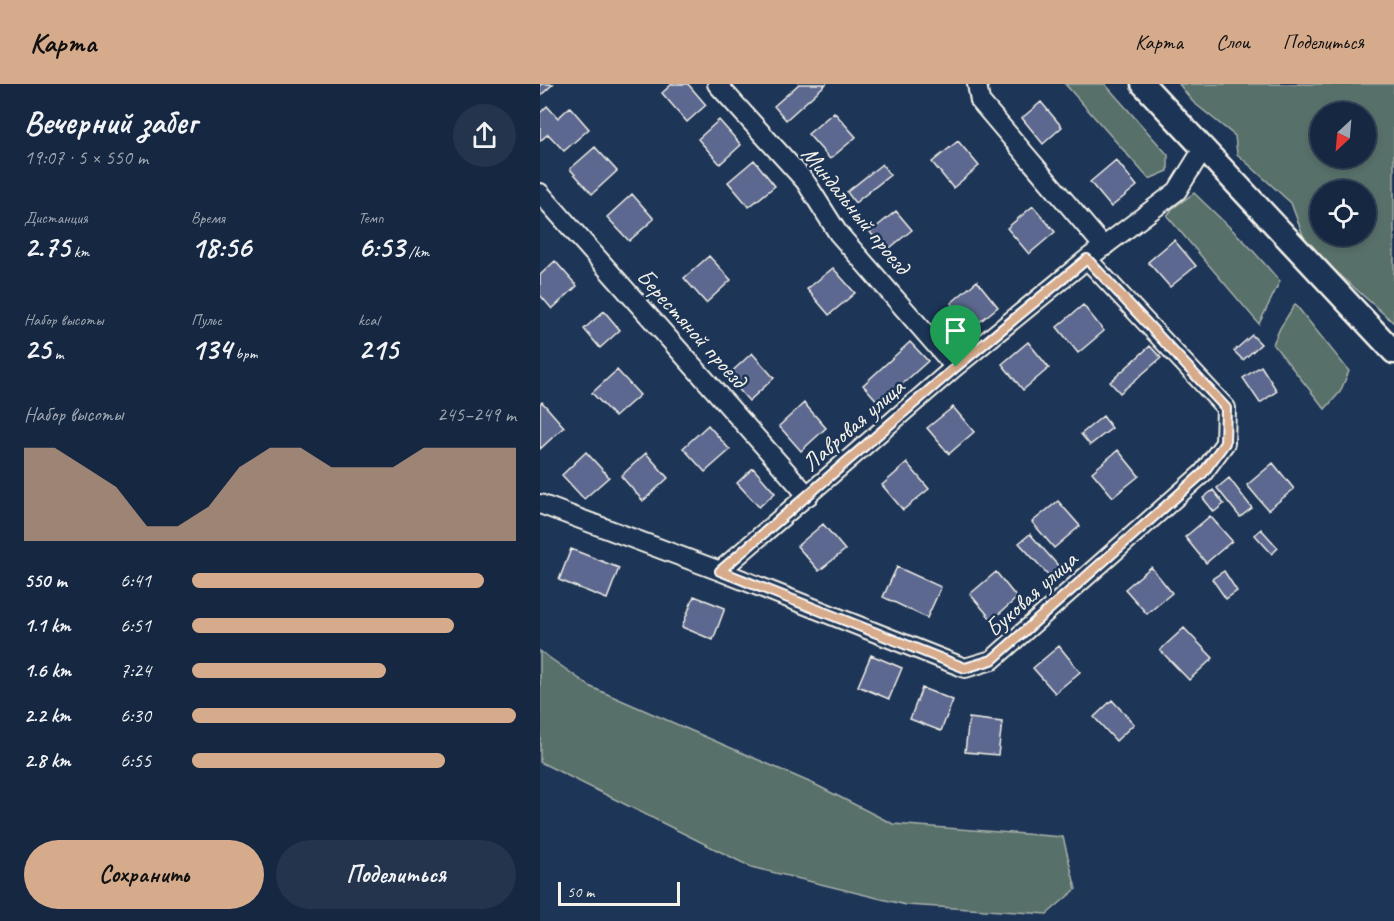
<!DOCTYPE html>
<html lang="ru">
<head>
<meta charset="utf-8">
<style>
  :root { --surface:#162841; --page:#23344c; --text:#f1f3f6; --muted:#9ea6b1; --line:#35445a; --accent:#d6ab8b }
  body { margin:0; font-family:Caveat,sans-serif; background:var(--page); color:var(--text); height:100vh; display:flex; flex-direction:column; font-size:22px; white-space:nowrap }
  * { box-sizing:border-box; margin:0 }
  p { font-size:20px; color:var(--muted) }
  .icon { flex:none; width:33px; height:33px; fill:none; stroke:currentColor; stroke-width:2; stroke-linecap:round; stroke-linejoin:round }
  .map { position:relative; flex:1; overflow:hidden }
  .sheet { display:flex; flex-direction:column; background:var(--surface); width:540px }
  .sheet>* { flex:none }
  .needle { width:39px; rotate:206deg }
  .controls { position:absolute; left:770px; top:18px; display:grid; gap:12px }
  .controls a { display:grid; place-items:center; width:66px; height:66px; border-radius:50%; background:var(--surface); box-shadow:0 3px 9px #0003,0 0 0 2px var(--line); font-size:30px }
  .scale { position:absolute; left:18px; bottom:15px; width:122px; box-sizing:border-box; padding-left:6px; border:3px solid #f4f1e8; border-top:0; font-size:16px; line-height:21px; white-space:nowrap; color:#f4f1e8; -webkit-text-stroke:4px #1d3557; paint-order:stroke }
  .pin { position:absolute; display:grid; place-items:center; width:51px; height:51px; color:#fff; margin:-62px -26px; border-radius:50% 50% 50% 0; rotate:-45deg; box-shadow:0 0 6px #0007 }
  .pin .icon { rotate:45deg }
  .round { display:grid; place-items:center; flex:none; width:63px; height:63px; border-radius:32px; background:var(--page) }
  .overview { display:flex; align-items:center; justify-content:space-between; height:102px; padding:0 24px }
  h1 { font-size:33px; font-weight:700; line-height:45px }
  .figures { display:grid; grid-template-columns:repeat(3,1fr); gap:9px; height:102px; padding:6px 24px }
  .figures div { display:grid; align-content:center }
  .figures b { font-size:30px; font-weight:700 }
  .figures small { font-size:16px; font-weight:400 }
  .figures p { font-size:16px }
  .chart { height:168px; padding:12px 24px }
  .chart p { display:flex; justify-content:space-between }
  .chart svg { width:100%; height:108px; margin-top:6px; fill:var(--accent); opacity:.7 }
  .primary-button { display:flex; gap:12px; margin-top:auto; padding:12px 24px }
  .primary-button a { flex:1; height:69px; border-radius:36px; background:var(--accent); color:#111; font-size:24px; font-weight:700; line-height:69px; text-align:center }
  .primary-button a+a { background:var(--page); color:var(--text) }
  ul { padding:0 24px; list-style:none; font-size:20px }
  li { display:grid; grid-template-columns:96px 72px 1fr; align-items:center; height:45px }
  li i { height:15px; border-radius:8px; background:var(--accent) }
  header { display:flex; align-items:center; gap:36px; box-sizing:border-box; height:84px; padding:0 30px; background:var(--accent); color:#111 }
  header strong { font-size:28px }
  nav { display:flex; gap:33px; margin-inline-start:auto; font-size:21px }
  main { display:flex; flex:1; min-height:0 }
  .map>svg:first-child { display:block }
  .green { fill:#596f6a; stroke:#a6b0a9; stroke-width:1.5; fill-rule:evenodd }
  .building { fill:#5b678f; stroke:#f4f1e8; stroke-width:1.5 }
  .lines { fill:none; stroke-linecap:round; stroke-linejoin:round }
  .minor-casing { stroke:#f4f1e8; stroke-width:22 }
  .tertiary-casing { stroke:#f4f1e8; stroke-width:27 }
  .minor { stroke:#1d3557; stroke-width:18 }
  .tertiary { stroke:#1d3557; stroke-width:22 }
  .route-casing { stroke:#fff; stroke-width:12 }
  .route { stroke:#d6ab8b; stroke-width:8 }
  .labels { text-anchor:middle; stroke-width:5; stroke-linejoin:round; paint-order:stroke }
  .street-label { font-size:24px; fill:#f4f1e8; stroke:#1d3557 }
</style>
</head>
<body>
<header>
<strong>Карта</strong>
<nav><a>Карта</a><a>Слои</a><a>Поделиться</a></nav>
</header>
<main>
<section class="sheet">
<div class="overview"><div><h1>Вечерний забег</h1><p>19:07 · 5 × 550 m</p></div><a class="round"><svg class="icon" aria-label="share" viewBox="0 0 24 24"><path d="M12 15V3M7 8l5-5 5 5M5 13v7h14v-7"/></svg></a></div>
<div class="figures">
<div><p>Дистанция</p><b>2.75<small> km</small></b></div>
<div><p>Время</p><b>18:56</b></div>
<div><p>Темп</p><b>6:53<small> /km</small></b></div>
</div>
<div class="figures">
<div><p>Набор высоты</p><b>25<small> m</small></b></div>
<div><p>Пульс</p><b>134<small> bpm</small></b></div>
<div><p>kcal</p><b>215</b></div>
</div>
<div class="chart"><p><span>Набор высоты</span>245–249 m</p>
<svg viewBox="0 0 160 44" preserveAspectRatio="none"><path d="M0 44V6L10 6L20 14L30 22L40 38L50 38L60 30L70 14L80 6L90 6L100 14L110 14L120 14L130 6L140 6L150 6L160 6V44z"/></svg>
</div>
<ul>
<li><b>550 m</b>6:41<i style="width:90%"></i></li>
<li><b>1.1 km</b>6:51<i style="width:81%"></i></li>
<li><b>1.6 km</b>7:24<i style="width:60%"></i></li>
<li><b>2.2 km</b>6:30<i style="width:100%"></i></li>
<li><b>2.8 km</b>6:55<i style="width:78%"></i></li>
</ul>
<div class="primary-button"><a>Сохранить</a><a>Поделиться</a></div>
</section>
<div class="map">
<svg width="854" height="837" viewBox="0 0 854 837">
  <rect width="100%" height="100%" fill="#1d3557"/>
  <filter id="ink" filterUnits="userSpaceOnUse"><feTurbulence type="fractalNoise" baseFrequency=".0167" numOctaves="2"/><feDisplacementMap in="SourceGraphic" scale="12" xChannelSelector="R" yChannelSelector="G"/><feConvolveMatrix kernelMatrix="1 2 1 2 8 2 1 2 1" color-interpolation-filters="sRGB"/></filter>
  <g filter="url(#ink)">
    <path class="green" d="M 525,0 L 565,0 L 628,71 L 628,87 L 609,95 Z
      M 639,0 L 854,0 L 854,239 L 791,183 L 764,154 L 751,119 L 697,70 L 695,52 L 653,18 ZM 780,28 L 825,28 L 825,74 L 780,74 ZM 780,106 L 825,106 L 825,152 L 780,152 Z
      M 654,109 L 706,159 L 740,197 L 719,240 L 627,132 L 632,125 Z
      M 755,220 L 809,287 L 800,308 L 785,325 L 733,260 L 740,244 Z
      M 0,567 L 51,603 L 276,701 L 353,740 L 523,753 L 536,805 L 507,830 L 366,821 L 211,783 L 0,678 Z"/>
    <path class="building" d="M 0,0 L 13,0 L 0,12 Z
      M 132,0 L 148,0 L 166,21 L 147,38 L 122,9 Z
      M 259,0 L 286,0 L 246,36 L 234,22 Z
      M 501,18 L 522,43 L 503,60 L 482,34 Z
      M 7,22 L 18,34 L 30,23 L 49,45 L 24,67 L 8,50 L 0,57 L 0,29 Z
      M 294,28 L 316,53 L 290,75 L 268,50 Z
      M 179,36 L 201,61 L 180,80 L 158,55 Z
      M 418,57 L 439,82 L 413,104 L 392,78 Z
      M 55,63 L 77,87 L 52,110 L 30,85 Z
      M 214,76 L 235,102 L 209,123 L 188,98 Z
      M 576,76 L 597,102 L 571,123 L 550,98 Z
      M 342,80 L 350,91 L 315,119 L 307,108 Z
      M 92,110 L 114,135 L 89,157 L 67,133 Z
      M 493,122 L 515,148 L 489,170 L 467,144 Z
      M 356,127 L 372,146 L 346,167 L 330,148 Z
      M 634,156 L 656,182 L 630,203 L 608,178 Z
      M 169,172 L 191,196 L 166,219 L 144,194 Z
      M 15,177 L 37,202 L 12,225 L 0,211 L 0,191 Z
      M 293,184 L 315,209 L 289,231 L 267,205 Z
      M 437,197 L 458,223 L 432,244 L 411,219 Z
      M 543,221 L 564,247 L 538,269 L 517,243 Z
      M 64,227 L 80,246 L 60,264 L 44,245 Z
      M 712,251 L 721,260 L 703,276 L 694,267 Z
      M 370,258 L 388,277 L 340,320 L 323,301 Z
      M 488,258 L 509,284 L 483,306 L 462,280 Z
      M 610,262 L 621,274 L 580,309 L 570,298 Z
      M 212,269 L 234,294 L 209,317 L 187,292 Z
      M 721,282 L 737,307 L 720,319 L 703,294 Z
      M 77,286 L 100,311 L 75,333 L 52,309 Z
      M 2,318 L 24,343 L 0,365 L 0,320 Z
      M 264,319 L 286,344 L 261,367 L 239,342 Z
      M 413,323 L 434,348 L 409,370 L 387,344 Z
      M 563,332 L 572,344 L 550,361 L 541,350 Z
      M 168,341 L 190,366 L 165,388 L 143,364 Z
      M 578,366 L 599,392 L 573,413 L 552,388 Z
      M 46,368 L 69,393 L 44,415 L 22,391 Z
      M 106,369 L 128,394 L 103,417 L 81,392 Z
      M 367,379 L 389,405 L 363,426 L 342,401 Z
      M 733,379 L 754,405 L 728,426 L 707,401 Z
      M 213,384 L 235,409 L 219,423 L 197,399 Z
      M 689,394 L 712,424 L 700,433 L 677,404 Z
      M 673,406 L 684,420 L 674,428 L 663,414 Z
      M 518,417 L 540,442 L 514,464 L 492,438 Z
      M 670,432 L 692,457 L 666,479 L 645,453 Z
      M 283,440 L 305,466 L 279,487 L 257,462 Z
      M 721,445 L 738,464 L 732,470 L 715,451 Z
      M 490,450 L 522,486 L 512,495 L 479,459 Z
      M 31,465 L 79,484 L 67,515 L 19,496 Z
      M 357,483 L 401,503 L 387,534 L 343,513 Z
      M 611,483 L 632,509 L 607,530 L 585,505 Z
      M 684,487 L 697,507 L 686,515 L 672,495 Z
      M 456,488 L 477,514 L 452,536 L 430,510 Z
      M 154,512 L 185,524 L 173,556 L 142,543 Z
      M 644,544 L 673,574 L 649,596 L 620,566 Z
      M 519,562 L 540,588 L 515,609 L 493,584 Z
      M 331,571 L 362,584 L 349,615 L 318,602 Z
      M 382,604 L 413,616 L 401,647 L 370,635 Z
      M 572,616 L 594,640 L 576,657 L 554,633 Z
      M 429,634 L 462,638 L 458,671 L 425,668 Z"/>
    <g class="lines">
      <g class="minor-casing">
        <path id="minor" d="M 177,0 L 265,97 L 298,149 L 415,283
          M 437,0 L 440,17 L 564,163
          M 0,109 L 268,412
          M 0,420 L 180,487 L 425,584 L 452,576 L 663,389 L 685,359 L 686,324 L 547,175
          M 180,487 L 415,283 L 547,175 L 637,107 L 663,65"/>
      </g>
      <g class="tertiary-casing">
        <path id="tertiary" d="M 603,0 L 854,268"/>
      </g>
      <use href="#minor" class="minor"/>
      <use href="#tertiary" class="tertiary"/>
    </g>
  </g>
  <g class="lines" filter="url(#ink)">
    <g class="route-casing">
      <path id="route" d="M 547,175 L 686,324 L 685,359 L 663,389 L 452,576 L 425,584 L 180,487 L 416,283 Z"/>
    </g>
    <use href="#route" class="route"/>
  </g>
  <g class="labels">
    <g class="street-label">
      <text transform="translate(316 126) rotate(51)" y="8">Миндальный проезд</text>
      <text transform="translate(152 244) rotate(48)" y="8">Берестяной проезд</text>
      <text transform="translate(313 341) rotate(-41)" y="8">Лавровая улица</text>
      <text transform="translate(491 510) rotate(-42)" y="8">Буковая улица</text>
    </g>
  </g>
</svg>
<div class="controls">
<a><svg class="needle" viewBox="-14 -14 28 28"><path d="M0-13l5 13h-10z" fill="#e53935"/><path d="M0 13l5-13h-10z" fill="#9ea6b1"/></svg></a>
<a><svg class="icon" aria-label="locate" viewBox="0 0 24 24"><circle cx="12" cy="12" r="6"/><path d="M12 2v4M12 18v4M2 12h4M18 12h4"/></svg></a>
</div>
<div class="scale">50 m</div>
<div class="pin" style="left:416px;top:283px;background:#1e9e55"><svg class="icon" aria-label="arrive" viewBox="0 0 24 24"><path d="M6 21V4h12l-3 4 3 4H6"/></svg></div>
</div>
</main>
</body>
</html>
